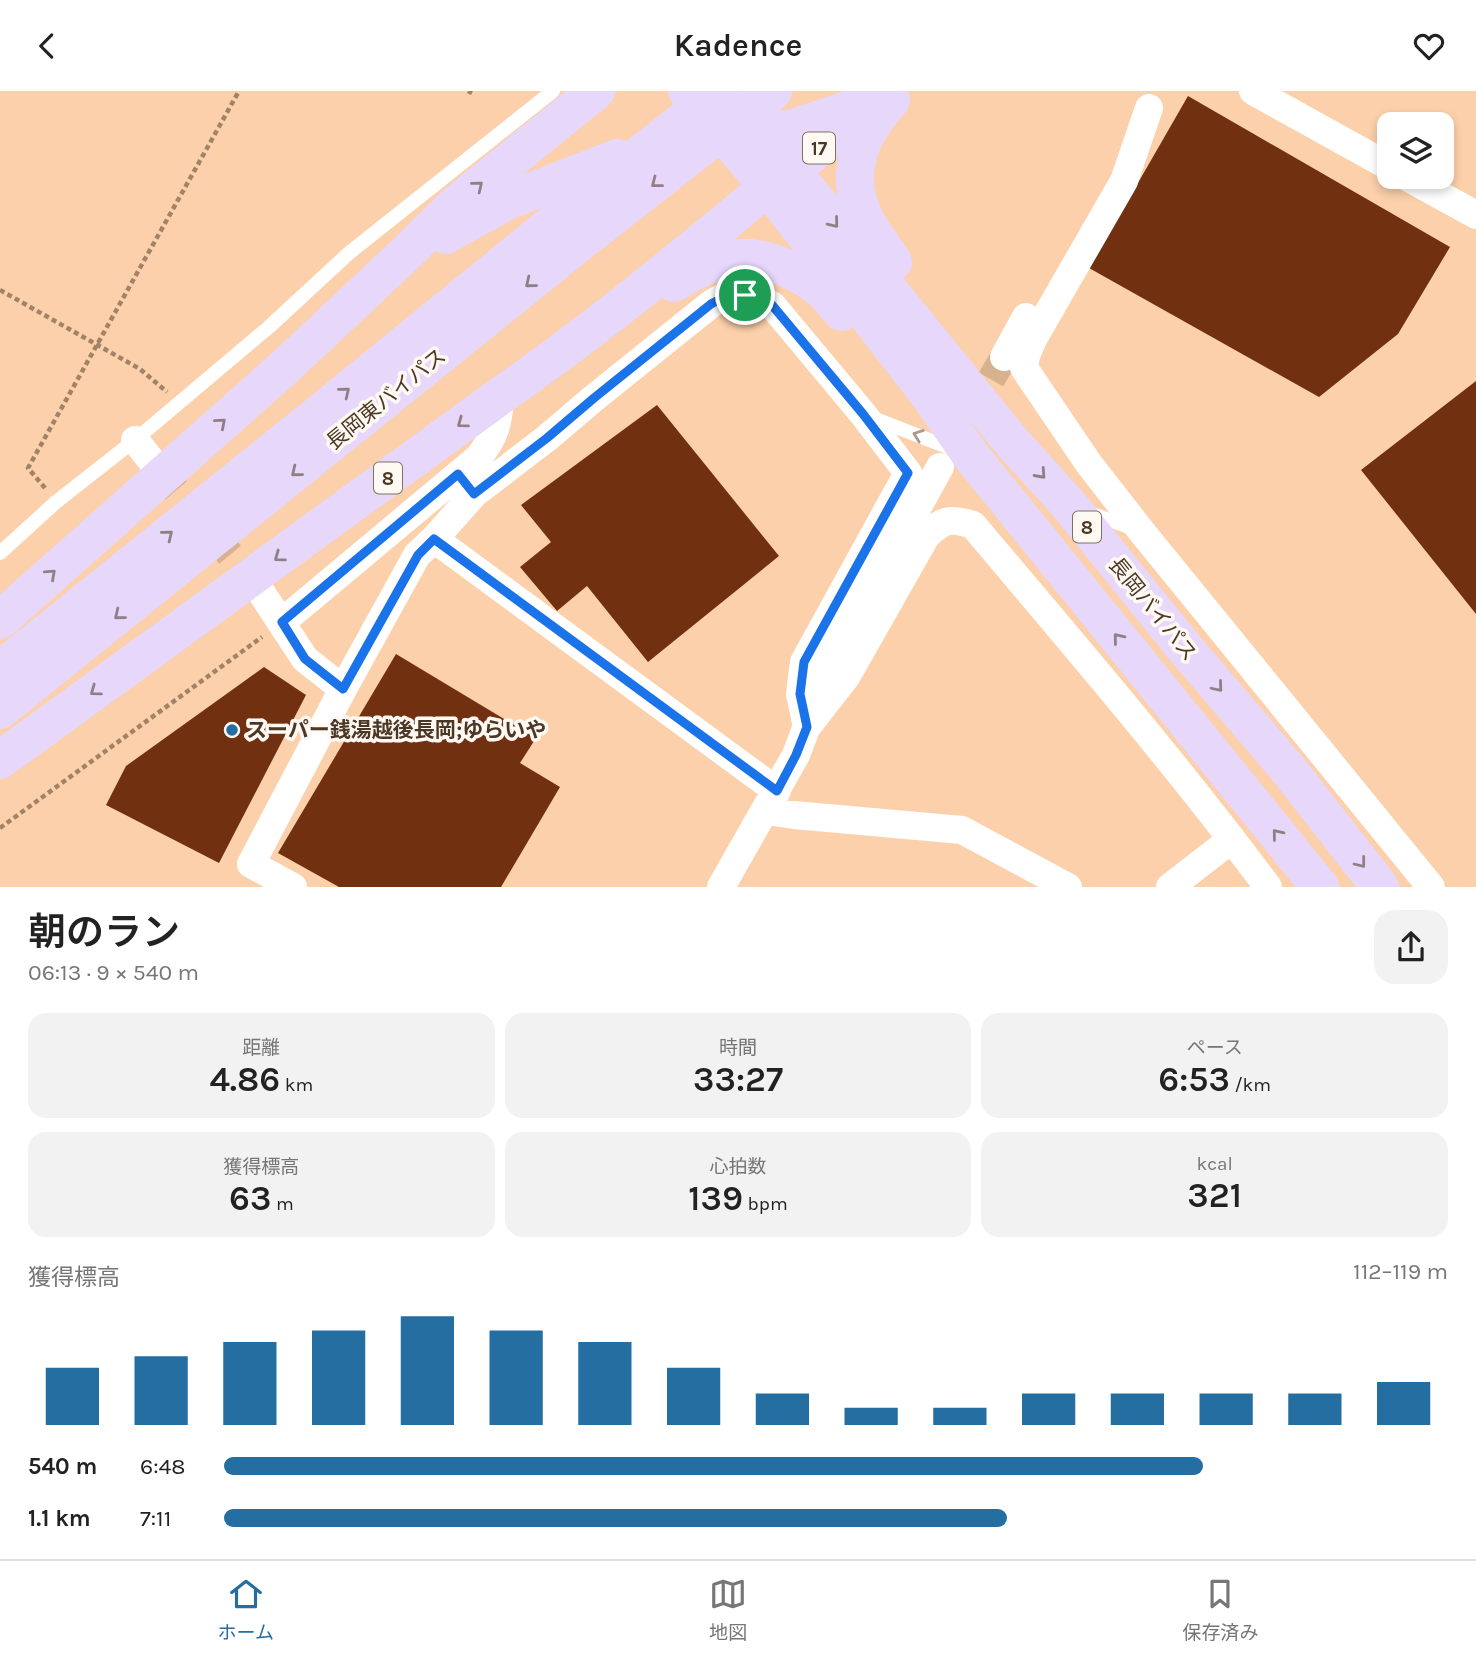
<!DOCTYPE html>
<html lang="ja">
<head>
<meta charset="utf-8">
<style>
  :root { --surface:#fff; --page:#f2f2f2; --text:#222; --muted:#767676; --line:#e0e0e0; --accent:#246ea1 }
  body { margin:0; font-family:Karla,"Noto Sans JP",sans-serif; background:var(--page); color:var(--text); height:100vh; display:flex; flex-direction:column; font-size:26px; white-space:nowrap }
  * { box-sizing:border-box; margin:0 }
  p { font-size:23px; color:var(--muted) }
  .icon { flex:none; width:38px; height:38px; fill:none; stroke:currentColor; stroke-width:2; stroke-linecap:round; stroke-linejoin:round }
  .map { position:relative; height:796px; overflow:hidden }
  .details { display:flex; flex-direction:column; background:var(--surface); flex:1 }
  .details>* { flex:none }
  .controls { position:absolute; left:1377px; top:21px; display:grid; gap:14px }
  .controls a { display:grid; place-items:center; width:77px; height:77px; border-radius:14px; background:var(--surface); box-shadow:0 4px 10px #0003; font-size:35px }
  .pin { position:absolute; display:grid; place-items:center; width:60px; height:60px; color:#fff; margin:-30px; border:4px solid #fff; border-radius:50%; box-shadow:0 2px 7px #0007 }
  .round { display:grid; place-items:center; flex:none; width:74px; height:74px; border-radius:21px; background:var(--page) }
  .head { display:flex; align-items:center; justify-content:space-between; height:119px; padding:0 28px }
  h1 { font-size:38px; font-weight:600; line-height:52px }
  .figures { display:grid; grid-template-columns:repeat(3,1fr); gap:10px; height:119px; padding:7px 28px }
  .figures div { display:grid; align-content:center; border-radius:18px; background:var(--page); text-align:center }
  .figures b { font-size:35px; font-weight:600 }
  .figures small { font-size:19px; font-weight:400 }
  .figures p { font-size:19px }
  .chart { height:196px; padding:14px 28px }
  .chart p { display:flex; justify-content:space-between }
  .chart svg { width:100%; height:126px; margin-top:7px; stroke:var(--accent); stroke-width:6 }
  ul { padding:0 28px; list-style:none; font-size:23px }
  li { display:grid; grid-template-columns:112px 84px 1fr; align-items:center; height:52px }
  li i { height:18px; border-radius:9px; background:var(--accent) }
  header { display:flex; justify-content:space-between; align-items:center; height:91px; padding:0 28px; background:var(--surface); font-size:32px; font-weight:600 }
  .tabs { display:flex; justify-content:space-around; align-items:center; height:98px; border-top:2px solid var(--line); background:var(--surface); font-size:19px; color:var(--muted) }
  .tabs a { display:grid; justify-items:center; gap:4px }
  .tabs .on { color:var(--accent) }
  .map>svg:first-child { display:block }
  .building { fill:#713010 }
  .lines { fill:none; stroke-linecap:round; stroke-linejoin:round }
  .minor-tunnel { stroke:#d8b18f; stroke-width:28; stroke-dasharray:28 14; stroke-linecap:butt }
  .path { stroke:#a38367; stroke-width:4.5; stroke-dasharray:5 3.5; stroke-linecap:butt }
  .service { stroke:#fff; stroke-width:14 }
  .minor { stroke:#fff; stroke-width:28 }
  .trunk { stroke:#e6d7fb; stroke-width:38 }
  .oneway { stroke:#917f85 }
  .oneway2 { stroke:#a69b92 }
  .route-casing { stroke:#fff; stroke-width:14 }
  .route { stroke:#1a73e8; stroke-width:9 }
  .poi-dot { fill:#246ea1; stroke:#fff9f4; stroke-width:2.5 }
  .labels { text-anchor:middle; stroke-width:7; stroke-linejoin:round; paint-order:stroke }
  .shield { fill:#fff9f4; stroke:#827162; stroke-width:2 }
  .shield-label { font-size:19px; font-weight:bold; fill:#4c3724 }
  .street-label { font-size:21px; fill:#4c3724; stroke:#fff9f4 }
  .poi-label { font-size:21px; font-weight:bold; fill:#4c3724; stroke:#fff9f4; text-anchor:start }
</style>
</head>
<body>
<header><svg class="icon" aria-label="back" viewBox="0 0 24 24"><path d="M15 5l-7 7 7 7"/></svg>Kadence<svg class="icon" aria-label="heart" viewBox="0 0 24 24"><path d="M12 20l-8-8c-3-5 5-10 8-4 3-6 11-1 8 4z"/></svg></header>
<div class="map">
<svg width="1476" height="796" viewBox="0 0 1476 796">
  <rect width="100%" height="100%" fill="#fbd0aa"/>
  <path class="building" d="M 1188,5 L 1450,156 L 1398,243 L 1319,306 L 1089,177 Z
    M 1476,290 L 1476,523 L 1361,379 Z
    M 657,314 L 779,465 L 648,571 L 587,495 L 557,520 L 520,476 L 551,451 L 521,414 Z
    M 396,563 L 536,647 L 520,672 L 560,696 L 501,796 L 339,796 L 278,762 Z
    M 264,576 L 306,604 L 219,772 L 106,714 L 126,675 Z"/>
  <g class="lines">
    <path class="minor-tunnel" d="M 970,325 L 1004,266
      M 158,378 L 259,498"/>
    <path class="path" d="M 468,0 L 472,2
      M 0,199 L 140,278 L 167,301
      M 45,397 L 28,377 L 239,0
      M 0,737 L 262,546"/>
    <path class="service" d="M 873,327 L 955,359
      M 1086,421 L 1133,437
      M 0,462 L 56,411 L 135,349 L 269,236 L 349,162 L 553,0"/>
    <path class="minor" d="M 1253,0 L 1390,76
      M 1149,17 L 1124,90 L 1033,248 L 1026,265 L 1024,277 L 1089,373 L 1142,441 L 1431,796
      M 1407,86 L 1476,124
      M 1004,266 L 1026,226
      M 135,349 L 158,378
      M 434,448 L 777,700
      M 259,498 L 305,568 L 343,598
      M 282,531 L 478,367 C 495,346 499,332 500,305
      M 807,636 L 846,586 L 926,445 C 943,429 949,426 973,434 C 1073,553 1175,671 1268,796
      M 766,720 L 794,724 L 962,739 L 1068,796
      M 293,796 L 251,773 L 343,598 L 417,464 L 434,448 L 474,403 L 547,347 L 594,307 L 711,213 C 716,210 722,206 727,205 C 742,201 760,207 772,214 L 863,323 L 908,382 L 804,571 L 800,603 L 807,636
      M 721,796 L 796,664 L 829,576 L 940,376
      M 1170,796 L 1232,748"/>
    <path class="trunk" d="M 687,0 L 768,96 L 929,304 L 972,366 L 1320,796
      M 716,0 L 751,42 L 790,80 L 811,103 L 1011,350 L 1069,414 L 1183,555 L 1288,678 L 1380,796
      M 891,9 C 857,47 842,87 868,134 C 876,147 885,159 893,171
      M 735,47 L 751,42 L 793,37 L 853,17
      M 446,144 L 507,110 L 617,67
      M 674,192 C 693,180 715,168 739,167 C 768,165 808,184 828,205 C 833,210 837,216 842,221
      M 0,529 L 287,274 L 399,169 L 456,113 L 596,0
      M 0,579 L 310,330 L 563,124 L 721,0
      M 0,619 L 583,149 L 773,0
      M 0,669 L 500,305 C 585,246 665,181 745,115 C 773,92 803,72 829,48 C 847,33 862,15 880,0"/>
  </g>
  <defs><path id="oneway-chevron" d="M-2-3.5L2.5 0L-2 3.5" fill="none" stroke-width="1.6" stroke-linecap="round" stroke-linejoin="round" transform="scale(1.75)"/></defs>
  <g class="oneway">
    <use href="#oneway-chevron" transform="translate(656 92) rotate(142)"/>
    <use href="#oneway-chevron" transform="translate(478 95) rotate(-39)"/>
    <use href="#oneway-chevron" transform="translate(834 132) rotate(51)"/>
    <use href="#oneway-chevron" transform="translate(530 192) rotate(141)"/>
    <use href="#oneway-chevron" transform="translate(345 301) rotate(-39)"/>
    <use href="#oneway-chevron" transform="translate(221 332) rotate(-41)"/>
    <use href="#oneway-chevron" transform="translate(462 332) rotate(144)"/>
    <use href="#oneway-chevron" transform="translate(296 381) rotate(141)"/>
    <use href="#oneway-chevron" transform="translate(1041 383) rotate(48)"/>
    <use href="#oneway-chevron" transform="translate(168 444) rotate(-39)"/>
    <use href="#oneway-chevron" transform="translate(279 466) rotate(144)"/>
    <use href="#oneway-chevron" transform="translate(51 483) rotate(-42)"/>
    <use href="#oneway-chevron" transform="translate(119 524) rotate(141)"/>
    <use href="#oneway-chevron" transform="translate(1118 547) rotate(-129)"/>
    <use href="#oneway-chevron" transform="translate(1218 596) rotate(50)"/>
    <use href="#oneway-chevron" transform="translate(95 600) rotate(144)"/>
    <use href="#oneway-chevron" transform="translate(1277 743) rotate(-129)"/>
    <use href="#oneway-chevron" transform="translate(1361 772) rotate(52)"/>
  </g>
  <use class="oneway2" href="#oneway-chevron" transform="translate(918 344) rotate(-160)"/>
  <g class="lines">
    <g class="route-casing">
      <path id="route" d="M 728,204 C 745,204 758,206 772,214 L 863,323 L 908,382 L 804,571 L 800,603 L 807,636 L 796,664 L 777,700 L 434,448 L 418,464 L 343,598 L 305,568 L 282,531 L 458,383 L 474,403 L 547,347 L 594,307 L 711,213 Z"/>
    </g>
    <use href="#route" class="route"/>
  </g>
  <circle class="poi-dot" cx="232" cy="639" r="7"/>
  <g class="labels">
    <g class="shield">
      <rect x="803" y="41.5" width="32" height="31" rx="5"/>
      <rect x="374" y="371.5" width="28" height="31" rx="5"/>
      <rect x="1073" y="420.5" width="28" height="31" rx="5"/>
    </g>
    <g class="shield-label">
      <text x="819" y="64">17</text>
      <text x="388" y="394">8</text>
      <text x="1087" y="443">8</text>
    </g>
    <g class="street-label">
      <text transform="translate(386 308) rotate(-39)" y="7">長岡東バイパス</text>
      <text transform="translate(1153 518) rotate(51)" y="7">長岡バイパス</text>
    </g>
    <g class="poi-label">
      <text x="246" y="646">スーパー銭湯越後長岡;ゆらいや</text>
    </g>
  </g>
</svg>
<div class="controls">
<a><svg class="icon" aria-label="layers" viewBox="0 0 24 24"><path d="M12 4l9 5-9 5-9-5zM3 14l9 5 9-5"/></svg></a>
</div>
<div class="pin" style="left:745px;top:204px;background:#1e9e55"><svg class="icon" aria-label="arrive" viewBox="0 0 24 24"><path d="M6 21V4h12l-3 4 3 4H6"/></svg></div>
</div>
<section class="details">
<div class="head"><div><h1>朝のラン</h1><p>06:13 · 9 × 540 m</p></div><a class="round"><svg class="icon" aria-label="share" viewBox="0 0 24 24"><path d="M12 15V3M7 8l5-5 5 5M5 13v7h14v-7"/></svg></a></div>
<div class="figures">
<div><p>距離</p><b>4.86<small> km</small></b></div>
<div><p>時間</p><b>33:27</b></div>
<div><p>ペース</p><b>6:53<small> /km</small></b></div>
</div>
<div class="figures">
<div><p>獲得標高</p><b>63<small> m</small></b></div>
<div><p>心拍数</p><b>139<small> bpm</small></b></div>
<div><p>kcal</p><b>321</b></div>
</div>
<div class="chart"><p><span>獲得標高</span>112–119 m</p>
<svg viewBox="0 0 160 44" preserveAspectRatio="none"><path d="M5 44V24M15 44V20M25 44V15M35 44V11M45 44V6M55 44V11M65 44V15M75 44V24M85 44V33M95 44V38M105 44V38M115 44V33M125 44V33M135 44V33M145 44V33M155 44V29"/></svg>
</div>
<ul>
<li><b>540 m</b>6:48<i style="width:80%"></i></li>
<li><b>1.1 km</b>7:11<i style="width:64%"></i></li>
</ul>
</section>
<nav class="tabs">
<a class="on"><svg class="icon" aria-label="home" viewBox="0 0 24 24"><path d="M3 11l9-7 9 7M6 9v11h12V9"/></svg>ホーム</a>
<a><svg class="icon" aria-label="map" viewBox="0 0 24 24"><path d="M3 6l6-2 6 2 6-2v14l-6 2-6-2-6 2zM9 4v14M15 6v14"/></svg>地図</a>
<a><svg class="icon" aria-label="saved" viewBox="0 0 24 24"><path d="M7 4h10v16l-5-4-5 4z"/></svg>保存済み</a>
</nav>
</body>
</html>
